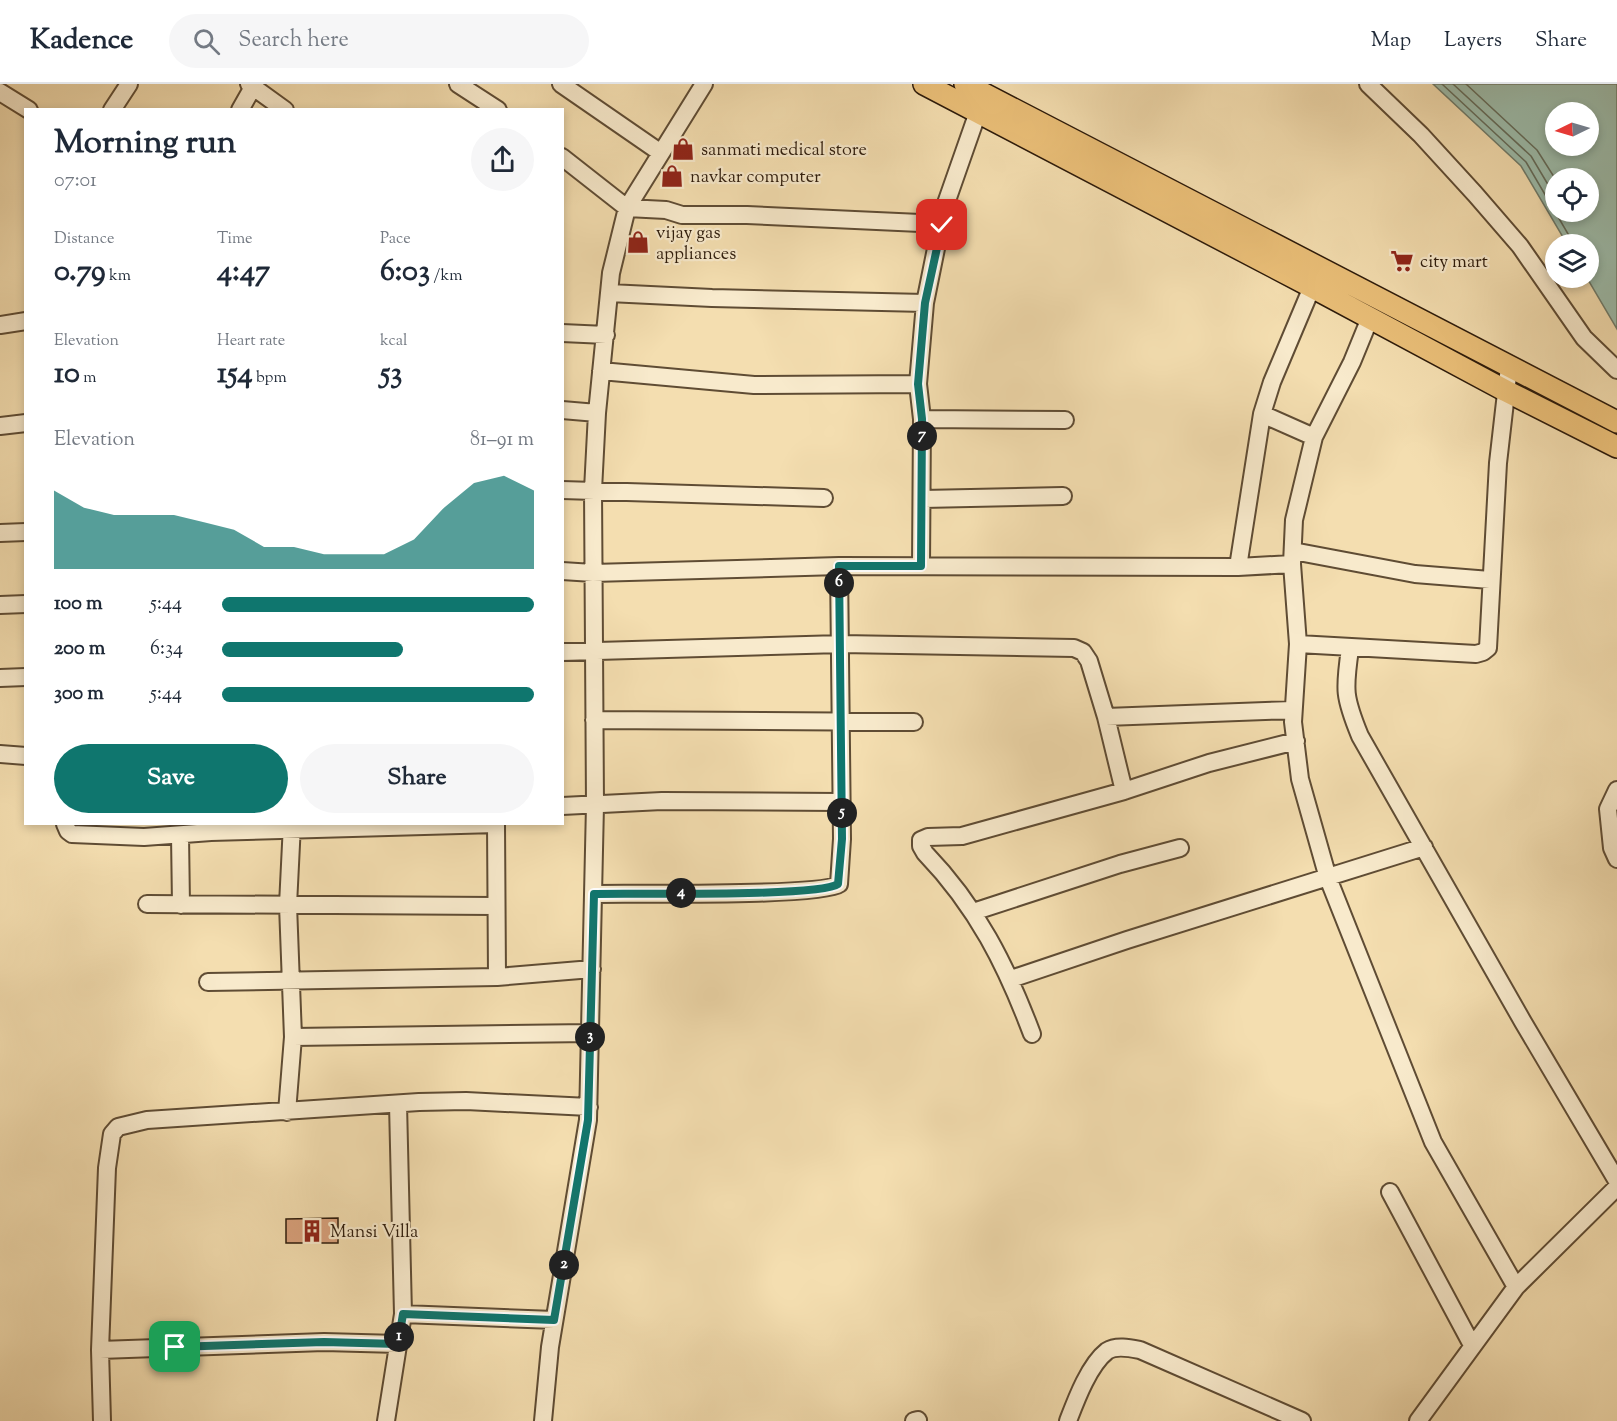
<!DOCTYPE html>
<html lang="en">
<head>
<meta charset="utf-8">
<style>
  :root { --surface:#fff; --page:#f6f6f7; --text:#1f2937; --muted:#747a83; --line:#e0e1e3; --accent:#0f766e }
  body { margin:0; font-family:"Sorts Mill Goudy",serif; background:var(--page); color:var(--text); height:100vh; display:flex; flex-direction:column; font-size:22px; white-space:nowrap }
  * { box-sizing:border-box; margin:0 }
  p { font-size:20px; color:var(--muted) }
  .icon { flex:none; width:33px; height:33px; fill:none; stroke:currentColor; stroke-width:2; stroke-linecap:round; stroke-linejoin:round }
  .map { position:relative; flex:1; overflow:hidden }
  .side { position:absolute; left:24px; top:24px; width:540px; height:717px; display:flex; flex-direction:column; background:var(--surface); border-radius:0px; box-shadow:0 3px 9px #0003 }
  .side>* { flex:none }
  .needle { width:39px; rotate:265deg }
  .tools { position:absolute; left:1545px; top:18px; display:grid; gap:12px }
  .tools a { display:grid; place-items:center; width:54px; height:54px; border-radius:50%; background:var(--surface); box-shadow:0 3px 9px #0003; font-size:30px }
  .pin { position:absolute; display:grid; place-items:center; width:51px; height:51px; color:#fff; margin:-26px; border-radius:12px; box-shadow:0 3px 9px #0006 }
  .km { position:absolute; width:30px; height:30px; margin:-15px; border-radius:50%; background:#222; color:#fff; font-size:16px; line-height:30px; text-align:center }
  .round { display:grid; place-items:center; flex:none; width:63px; height:63px; border-radius:32px; background:var(--page) }
  .summary { display:flex; align-items:center; justify-content:space-between; height:102px; padding:0 30px }
  h1 { font-size:33px; font-weight:700; line-height:45px }
  .metrics { display:grid; grid-template-columns:repeat(3,1fr); gap:9px; height:102px; padding:6px 30px }
  .metrics div { display:grid; align-content:center }
  .metrics b { font-size:30px; font-weight:700 }
  .metrics small { font-size:16px; font-weight:400 }
  .metrics p { font-size:16px }
  .chart { height:168px; padding:12px 30px }
  .chart p { display:flex; justify-content:space-between }
  .chart svg { width:100%; height:108px; margin-top:6px; fill:var(--accent); opacity:.7 }
  .button { display:flex; gap:12px; margin-top:auto; padding:12px 30px }
  .button a { flex:1; height:69px; border-radius:36px; background:var(--accent); color:#fff; font-size:24px; font-weight:700; line-height:69px; text-align:center }
  .button a+a { background:var(--page); color:var(--text) }
  ul { padding:0 30px; list-style:none; font-size:20px }
  li { display:grid; grid-template-columns:96px 72px 1fr; align-items:center; height:45px }
  li i { height:15px; border-radius:8px; background:var(--accent) }
  header { display:flex; align-items:center; gap:36px; box-sizing:border-box; height:84px; padding:0 30px; background:var(--surface); border-bottom:2px solid var(--line) }
  header strong { font-size:28px }
  nav { display:flex; gap:33px; margin-inline-start:auto; font-size:21px }
  .search { width:420px; height:54px; background:var(--page); display:flex; align-items:center; gap:15px; box-sizing:border-box; padding:0 21px; border-radius:33px; color:var(--muted); font-size:22px }
  .map>svg:first-child { display:block }
  .water { fill:#9cbcab; stroke:#707c6b; stroke-width:1.5; fill-rule:evenodd }
  .lines { fill:none; stroke-linecap:round; stroke-linejoin:round }
  .shore { stroke:#646c5b; stroke-width:1.5 }
  .building { fill:#daa27d; stroke:#2d1b0b; stroke-width:1.5 }
  .minor-casing { stroke:#5f4c34; stroke-width:20 }
  .major-casing { stroke:#2d1b0b; stroke-width:24 }
  .minor { stroke:#f8eacc; stroke-width:16 }
  .major { stroke:#eabf78; stroke-width:21 }
  .route-casing { stroke:#fff; stroke-width:12 }
  .route { stroke:#0f766e; stroke-width:8 }
  .labels { text-anchor:middle; stroke-width:4.5; stroke-linejoin:round; paint-order:stroke }
  .poi-label { font-size:18px; fill:#2d1b0b; stroke:#f8eacc; text-anchor:start }
</style>
</head>
<body>
<header>
<strong>Kadence</strong>
<div class="search"><svg class="icon" aria-label="search" viewBox="0 0 24 24"><circle cx="10" cy="10" r="6"/><path d="M15 15l6 6"/></svg>Search here</div>
<nav><a>Map</a><a>Layers</a><a>Share</a></nav>
</header>
<div class="map">
<svg width="1617" height="1337" viewBox="0 0 1617 1337">
  <rect width="100%" height="100%" fill="#f4deb0"/>
  <filter id="stains"><feTurbulence type="fractalNoise" baseFrequency=".00333" numOctaves="4"/><feColorMatrix values="0 0 0 0 .2 0 0 0 0 .09 0 0 0 0 .02 0 0 0 .5 -.17"/></filter>
  <radialGradient id="worn" r=".72"><stop offset=".6" stop-color="#630" stop-opacity="0"/><stop offset="1" stop-color="#630" stop-opacity=".3"/></radialGradient>
  <path class="water" d="M 1433,0 L 1617,0 L 1617,245 L 1587,194 L 1588,194 L 1588,160 L 1567,160 L 1521,82 ZM 1556,28 L 1588,28 L 1588,62 L 1556,62 ZM 1556,94 L 1588,94 L 1588,128 L 1556,128 Z"/>
  <g class="lines">
    <path class="shore" d="M 1442,0 L 1526,78 L 1571,155 L 1572,160
      M 1453,0 L 1531,72 L 1556,114
      M 1466,0 L 1537,66 L 1556,96"/>
  </g>
  <path class="building" d="M 338,1134 L 338,1159 L 286,1159 L 286,1135 Z"/>
  <g class="lines">
    <g class="minor-casing">
      <path id="minor" d="M 249,0 L 285,26
        M 458,0 L 498,26
        M 561,0 L 661,69
        M 1368,0 L 1421,51 L 1475,110 L 1520,162 L 1584,254 L 1617,286
        M 0,8 L 29,26
        M 112,26 L 129,0
        M 240,26 L 253,3
        M 562,73 L 627,124 L 666,126 L 682,131 L 747,131 L 942,140
        M 609,209 L 712,214 L 925,219
        M 1370,234 L 1352,278 L 1314,353 L 1294,436 L 1292,480 L 1298,560 L 1293,638 L 1300,695 L 1328,794 L 1433,1058 L 1516,1203
        M 0,241 L 26,237
        M 562,249 L 606,251
        M 601,287 L 754,301 L 918,300
        M 562,326 L 597,329
        M 1262,330 L 1314,353
        M 922,335 L 1065,336
        M 0,342 L 26,339
        M 562,406 L 824,414
        M 923,415 L 1063,412
        M 0,449 L 26,448
        M 1293,467 L 1415,490 L 1490,496
        M 1292,480 L 1238,483 L 1262,330 L 1272,298 L 1312,203
        M 921,482 L 922,335 L 918,300 L 925,219 L 944,125 L 978,28
        M 562,487 L 593,489 L 839,482 L 1238,483
        M 0,521 L 26,520
        M 1298,560 L 1476,570 L 1483,568 L 1488,564 L 1498,379 L 1509,283
        M 1350,565 C 1344,606 1344,613 1360,652 L 1523,938 L 1617,1097
        M 562,568 L 841,560 L 1074,564 L 1083,568 L 1089,577 L 1106,633 L 1124,707
        M 0,594 L 26,593
        M 1106,633 L 1293,626
        M 594,636 L 914,638
        M 0,670 L 26,672
        M 1617,706 L 1608,725 L 1612,764 L 1617,775
        M 562,722 L 662,717 L 841,718
        M 65,740 L 68,747 L 72,750 L 144,753 L 211,748 L 496,740
        M 496,740 L 497,893
        M 180,751 L 181,821
        M 594,810 C 629,809 821,813 839,800 L 842,755 L 839,482
        M 147,820 L 495,822
        M 973,828 L 1120,780 L 1180,764
        M 1011,895 L 1127,856 L 1424,763
        M 208,898 L 497,893 L 592,885
        M 1032,950 C 1006,881 977,823 925,769 L 921,762 L 921,756 L 928,753 L 962,752 L 1124,707 L 1209,679 L 1296,657
        M 293,953 L 590,949
        M 287,1028 L 293,953 L 288,821 L 292,740
        M 1390,1108 L 1472,1261
        M 403,1230 L 554,1236
        M 100,1266 L 324,1258 L 398,1260
        M 102,1337 L 100,1266 L 107,1084 L 112,1050 L 118,1043 L 147,1036 L 419,1018 L 466,1017 L 589,1023
        M 386,1337 L 403,1230 L 398,1020
        M 543,1337 L 550,1263 L 588,1036 L 595,721 L 593,406 L 597,329 L 611,189 L 627,124 L 704,0
        M 914,1337 L 918,1336
        M 1068,1337 C 1076,1316 1089,1281 1107,1267 C 1116,1261 1130,1264 1140,1266 L 1302,1337
        M 1418,1337 L 1516,1203 L 1617,1103"/>
    </g>
    <g class="major-casing">
      <path id="major" d="M 924,0 L 1312,203 L 1506,307 L 1617,363
        M 965,0 L 1617,338"/>
    </g>
    <use href="#minor" class="minor"/>
    <use href="#major" class="major"/>
  </g>
  <g class="lines">
    <g class="route-casing">
      <path id="route" d="M 175,1263 L 324,1258 L 398,1260 L 403,1230 L 554,1236 L 588,1036 L 594,810 C 629,809 821,813 838,800 L 842,755 L 839,482 L 921,482 L 922,335 L 918,300 L 925,219 L 942,141"/>
    </g>
    <use href="#route" class="route"/>
  </g>
  <defs>
    <g id="shop-bare" transform="scale(1.8)"><path d="M-5-2.5h2.3a2.7 3.5 0 0 1 5.4 0H5L5.5 6h-11ZM-1.5-2.5h3a1.5 2.3 0 0 0-3 0Z" fill="#8f2418" stroke="#f8eacc" stroke-width="2.5" paint-order="stroke"/></g>
    <g id="supermarket-bare" transform="scale(1.8)"><path d="M-6-5.5h2.5l.6 2H6L4.5 2H-2.5L-4.4-4H-6ZM-1.5 3.2a1.3 1.3 0 1 0 .1 0ZM3 3.2a1.3 1.3 0 1 0 .1 0Z" fill="#8f2418" stroke="#f8eacc" stroke-width="2.5" paint-order="stroke"/></g>
    <g id="building-bare" transform="scale(1.8)"><path d="M-4-6H4V6H1V3H-1V6H-4ZM-2.5-4.3h1.7v1.8h-1.7ZM.8-4.3h1.7v1.8H.8ZM-2.5-1h1.7V.8h-1.7ZM.8-1h1.7V.8H.8Z" fill="#8f2418" stroke="#f8eacc" stroke-width="2.5" paint-order="stroke"/></g>
  </defs>
  <g fill-rule="evenodd">
    <use href="#shop-bare" x="683" y="65"/>
    <use href="#shop-bare" x="672" y="92"/>
    <use href="#shop-bare" x="638" y="158"/>
    <use href="#supermarket-bare" x="1402" y="177"/>
    <use href="#building-bare" x="312" y="1147"/>
  </g>
  <g class="labels">
    <g class="poi-label">
      <text x="701" y="71">sanmati medical store</text>
      <text x="690" y="98">navkar computer</text>
      <text x="656" y="154">vijay gas<tspan x="656" dy="21">appliances</tspan></text>
      <text x="1420" y="183">city mart</text>
      <text x="330" y="1153">Mansi Villa</text>
    </g>
  </g>
  <rect width="100%" height="100%" filter="url(#stains)"/>
  <rect width="100%" height="100%" fill="url(#worn)"/>
</svg>
<div class="tools">
<a><svg class="needle" viewBox="-14 -14 28 28"><path d="M0-13l5 13h-10z" fill="#e53935"/><path d="M0 13l5-13h-10z" fill="#747a83"/></svg></a>
<a><svg class="icon" aria-label="locate" viewBox="0 0 24 24"><circle cx="12" cy="12" r="6"/><path d="M12 2v4M12 18v4M2 12h4M18 12h4"/></svg></a>
<a><svg class="icon" aria-label="layers" viewBox="0 0 24 24"><path d="M12 4l9 5-9 5-9-5zM3 14l9 5 9-5"/></svg></a>
</div>
<div class="pin" style="left:175px;top:1263px;background:#1e9e55"><svg class="icon" aria-label="arrive" viewBox="0 0 24 24"><path d="M6 21V4h12l-3 4 3 4H6"/></svg></div>
<div class="pin" style="left:942px;top:141px;background:#d93025"><svg class="icon" aria-label="check" viewBox="0 0 24 24"><path d="M5 12l5 5 9-10"/></svg></div>
<b class="km" style="left:399px;top:1253px">1</b>
<b class="km" style="left:564px;top:1181px">2</b>
<b class="km" style="left:590px;top:953px">3</b>
<b class="km" style="left:681px;top:809px">4</b>
<b class="km" style="left:842px;top:729px">5</b>
<b class="km" style="left:839px;top:499px">6</b>
<b class="km" style="left:922px;top:352px">7</b>
<section class="side">
<div class="summary"><div><h1>Morning run</h1><p>07:01</p></div><a class="round"><svg class="icon" aria-label="share" viewBox="0 0 24 24"><path d="M12 15V3M7 8l5-5 5 5M5 13v7h14v-7"/></svg></a></div>
<div class="metrics">
<div><p>Distance</p><b>0.79<small> km</small></b></div>
<div><p>Time</p><b>4:47</b></div>
<div><p>Pace</p><b>6:03<small> /km</small></b></div>
</div>
<div class="metrics">
<div><p>Elevation</p><b>10<small> m</small></b></div>
<div><p>Heart rate</p><b>154<small> bpm</small></b></div>
<div><p>kcal</p><b>53</b></div>
</div>
<div class="chart"><p><span>Elevation</span>81–91 m</p>
<svg viewBox="0 0 160 44" preserveAspectRatio="none"><path d="M0 44V12L10 19L20 22L30 22L40 22L50 25L60 28L70 35L80 35L90 38L100 38L110 38L120 32L130 19L140 9L150 6L160 12V44z"/></svg>
</div>
<ul>
<li><b>100 m</b>5:44<i style="width:100%"></i></li>
<li><b>200 m</b>6:34<i style="width:58%"></i></li>
<li><b>300 m</b>5:44<i style="width:100%"></i></li>
</ul>
<div class="button"><a>Save</a><a>Share</a></div>
</section>
</div>
</body>
</html>
